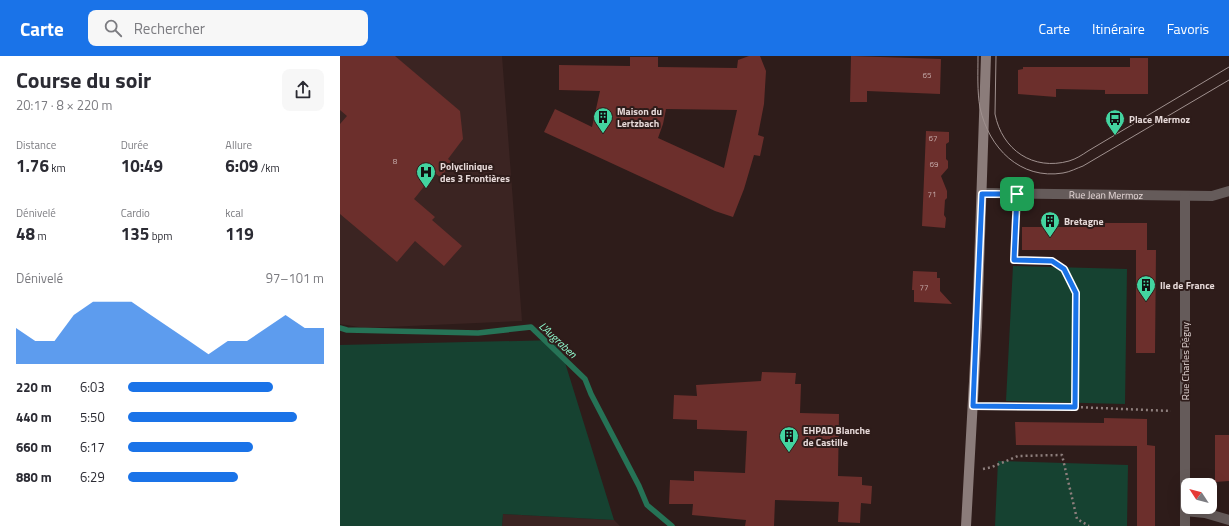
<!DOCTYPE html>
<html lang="fr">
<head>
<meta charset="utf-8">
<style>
  :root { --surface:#fff; --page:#f7f7f7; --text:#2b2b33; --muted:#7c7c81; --accent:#1a73e8 }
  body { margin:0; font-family:"Titillium Web",sans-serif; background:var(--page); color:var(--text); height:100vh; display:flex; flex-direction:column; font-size:15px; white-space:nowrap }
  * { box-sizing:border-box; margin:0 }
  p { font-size:13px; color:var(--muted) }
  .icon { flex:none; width:22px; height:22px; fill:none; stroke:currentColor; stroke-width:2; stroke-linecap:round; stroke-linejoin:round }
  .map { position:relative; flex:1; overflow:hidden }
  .side { display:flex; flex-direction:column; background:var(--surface); width:340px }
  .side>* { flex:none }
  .needle { width:26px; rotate:306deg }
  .fabs { position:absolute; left:841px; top:422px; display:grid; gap:8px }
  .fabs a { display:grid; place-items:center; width:36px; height:36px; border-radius:8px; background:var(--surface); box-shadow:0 4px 16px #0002; font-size:20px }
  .pin { position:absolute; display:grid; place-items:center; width:34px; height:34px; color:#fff; margin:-17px; border-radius:8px; box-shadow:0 2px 6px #0006 }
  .round { display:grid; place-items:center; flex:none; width:42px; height:42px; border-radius:8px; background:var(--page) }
  .head { display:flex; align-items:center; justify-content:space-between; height:68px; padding:0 16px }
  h1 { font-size:22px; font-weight:700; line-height:30px }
  .stats { display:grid; grid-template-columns:repeat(3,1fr); gap:6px; height:68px; padding:4px 16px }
  .stats div { display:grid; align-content:center }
  .stats b { font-size:17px; font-weight:700 }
  .stats small { font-size:11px; font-weight:400 }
  .stats p { font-size:11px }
  .chart { height:112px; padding:8px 16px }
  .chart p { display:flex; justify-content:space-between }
  .chart svg { width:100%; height:72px; margin-top:4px; fill:var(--accent); opacity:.7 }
  ul { padding:0 16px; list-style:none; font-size:13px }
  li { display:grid; grid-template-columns:64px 48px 1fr; align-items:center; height:30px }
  li i { height:10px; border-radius:5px; background:var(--accent) }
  header { display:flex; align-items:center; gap:24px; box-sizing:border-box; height:56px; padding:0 20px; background:var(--accent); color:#fff }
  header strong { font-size:19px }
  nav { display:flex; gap:22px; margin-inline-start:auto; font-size:14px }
  .search { width:280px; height:36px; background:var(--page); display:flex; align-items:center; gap:10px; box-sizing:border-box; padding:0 14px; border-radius:8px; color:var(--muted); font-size:15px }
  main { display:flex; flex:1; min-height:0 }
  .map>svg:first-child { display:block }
  .built { fill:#3b2422 }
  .green { fill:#164231 }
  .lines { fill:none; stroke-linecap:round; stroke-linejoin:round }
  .stream { stroke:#267356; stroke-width:5.5 }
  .building { fill:#6c2f2c; fill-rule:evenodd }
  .path { stroke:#8e7f7d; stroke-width:2.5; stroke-dasharray:2 3; stroke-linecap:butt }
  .street { stroke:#655b5a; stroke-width:10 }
  .secondary { stroke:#8b7c7a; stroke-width:10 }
  .tram { stroke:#a0918f; stroke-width:1 }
  .route-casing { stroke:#fff; stroke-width:8 }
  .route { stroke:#1a73e8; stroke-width:5 }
  .labels { text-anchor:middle; stroke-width:4; stroke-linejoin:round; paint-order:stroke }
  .number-label { font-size:8px; fill:#c8aead }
  .poi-label { font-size:10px; font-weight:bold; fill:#e6d9d8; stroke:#2e1c1a; text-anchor:start }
  .street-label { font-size:10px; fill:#e6d9d8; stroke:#2e1c1a }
  .water-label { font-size:11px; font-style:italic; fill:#90fbce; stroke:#2e1c1a }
</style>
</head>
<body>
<header>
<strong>Carte</strong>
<div class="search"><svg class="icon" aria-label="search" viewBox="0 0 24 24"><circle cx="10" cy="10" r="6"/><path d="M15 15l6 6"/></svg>Rechercher</div>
<nav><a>Carte</a><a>Itinéraire</a><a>Favoris</a></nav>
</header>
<main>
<section class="side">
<div class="head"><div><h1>Course du soir</h1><p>20:17 · 8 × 220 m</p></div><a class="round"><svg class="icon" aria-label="share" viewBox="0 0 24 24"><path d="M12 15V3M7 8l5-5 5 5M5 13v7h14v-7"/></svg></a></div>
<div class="stats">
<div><p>Distance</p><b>1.76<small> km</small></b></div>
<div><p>Durée</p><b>10:49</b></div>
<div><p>Allure</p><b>6:09<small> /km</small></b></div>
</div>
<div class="stats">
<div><p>Dénivelé</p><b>48<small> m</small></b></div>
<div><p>Cardio</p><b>135<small> bpm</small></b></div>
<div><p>kcal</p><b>119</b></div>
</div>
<div class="chart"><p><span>Dénivelé</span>97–101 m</p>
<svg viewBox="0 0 160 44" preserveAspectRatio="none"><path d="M0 44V22L10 30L20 30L30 14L40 6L50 6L60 6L70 14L80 22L90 30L100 38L110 30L120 30L130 22L140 14L150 22L160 22V44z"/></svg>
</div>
<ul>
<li><b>220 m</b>6:03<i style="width:74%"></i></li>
<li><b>440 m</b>5:50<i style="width:86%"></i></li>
<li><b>660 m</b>6:17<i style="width:64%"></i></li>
<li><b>880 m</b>6:29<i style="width:56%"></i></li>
</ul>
</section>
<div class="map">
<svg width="889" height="470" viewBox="0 0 889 470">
  <rect width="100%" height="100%" fill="#2e1c1a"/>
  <path class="built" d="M 0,0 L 162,0 L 182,265 L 25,272 L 0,268 Z
    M 163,458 L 274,464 L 280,470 L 162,470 Z"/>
  <path class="green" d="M 673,210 L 787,213 L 785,348 L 666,345 Z
    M 218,284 L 274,464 L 163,458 L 162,470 L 0,470 L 0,289 Z
    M 658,405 L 788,409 L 787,470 L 655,470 Z"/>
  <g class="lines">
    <path class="stream" d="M 0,272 L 7,274 L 138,277 L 191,271 L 245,323 L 251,338 L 299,430 L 307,449 L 332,470"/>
  </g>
  <path class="building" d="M 0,0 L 55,0 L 120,55 L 123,83 L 108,103 L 113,107 L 100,121 L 95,117 L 74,143 L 95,161 L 92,164 L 122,190 L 104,210 L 75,185 L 57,206 L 0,158 L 0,68 L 7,60 L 0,54 Z
    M 409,0 L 420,0 L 426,15 L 424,48 L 418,79 L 424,81 L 420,100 L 414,99 L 404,133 L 393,161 L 375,155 L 204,76 L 215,53 L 252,71 L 260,35 L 219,34 L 219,9 L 290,10 L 290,1 L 318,1 L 318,11 L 397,12 L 398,4 ZM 326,53 L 397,54 L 384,112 L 318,82 L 323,68 Z
    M 511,0 L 601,3 L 600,38 L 527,35 L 527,46 L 510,46 Z
    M 790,2 L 808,2 L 808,38 L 765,38 L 765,34 L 716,33 L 716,41 L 678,38 L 678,14 L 683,13 L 683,11 L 790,11 Z
    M 586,75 L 609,76 L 609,86 L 606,88 L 606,103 L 608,105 L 608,112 L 601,120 L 607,135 L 607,142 L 605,144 L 604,159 L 606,162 L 605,172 L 582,170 Z
    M 765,167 L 807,167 L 807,194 L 816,194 L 815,297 L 796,297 L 796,194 L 682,194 L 682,171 L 765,171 Z
    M 573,215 L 597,216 L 597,222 L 600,222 L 600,235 L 612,248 L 574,246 L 574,234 L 572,234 Z
    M 422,316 L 456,317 L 455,328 L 461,328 L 460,357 L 499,358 L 498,420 L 522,421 L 522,429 L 532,430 L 531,448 L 521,447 L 520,467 L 498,466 L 499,446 L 435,444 L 434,470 L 405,470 L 406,464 L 352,459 L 353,448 L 329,448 L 330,424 L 354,425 L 354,415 L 405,417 L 407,375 L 357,373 L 357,364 L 333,363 L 334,339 L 357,340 L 356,329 L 421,325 Z
    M 764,362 L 807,363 L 807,389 L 815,390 L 815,470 L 797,470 L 797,390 L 676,389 L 675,366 L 764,367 Z
    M 875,379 L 889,379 L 889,425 L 875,426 Z"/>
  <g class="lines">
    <path class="path" d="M 676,152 L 674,204 L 712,205 L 724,213 L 736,237 L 735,351
      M 646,350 L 735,351 L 831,355
      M 643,413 L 652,411 L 678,400 L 722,399 L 737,463 L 749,470"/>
    <g class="street">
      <path id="s1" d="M 642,137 L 872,140 L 889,135"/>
      <path d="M 845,455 L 865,457 L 889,464"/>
      <path d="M 845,470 L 845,140"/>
    </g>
    <path class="secondary" d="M 626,470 L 637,271 L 646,0"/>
    <path class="tram" d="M 638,0 C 638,17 637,35 640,52 C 649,92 680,124 723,117 C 730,116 737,112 743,110 L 889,24
      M 656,0 L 655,58 C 662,94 693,115 729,105 C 736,103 742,99 748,95 L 889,11"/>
  </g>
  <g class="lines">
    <g class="route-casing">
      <path id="route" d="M 642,138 L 677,138 L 674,204 L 712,205 L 724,213 L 736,237 L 735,351 L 633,350 Z"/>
    </g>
    <use href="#route" class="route"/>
  </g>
  <defs>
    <g id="building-pin" transform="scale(1)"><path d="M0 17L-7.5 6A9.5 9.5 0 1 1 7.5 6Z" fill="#43d4a0" stroke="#2e1c1a"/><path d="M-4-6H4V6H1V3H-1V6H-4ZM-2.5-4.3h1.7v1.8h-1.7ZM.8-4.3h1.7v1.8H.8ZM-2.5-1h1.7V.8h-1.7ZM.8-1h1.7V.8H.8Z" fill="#111"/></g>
    <g id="bus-pin" transform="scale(1)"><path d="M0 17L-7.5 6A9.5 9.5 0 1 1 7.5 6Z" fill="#43d4a0" stroke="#2e1c1a"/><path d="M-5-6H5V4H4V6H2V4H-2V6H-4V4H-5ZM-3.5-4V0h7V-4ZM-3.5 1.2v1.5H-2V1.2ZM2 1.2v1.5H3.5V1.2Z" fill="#111"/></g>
    <g id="hospital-pin" transform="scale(1)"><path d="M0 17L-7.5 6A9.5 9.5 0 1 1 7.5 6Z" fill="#43d4a0" stroke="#2e1c1a"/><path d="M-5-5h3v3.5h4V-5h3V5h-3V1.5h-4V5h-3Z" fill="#111"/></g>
  </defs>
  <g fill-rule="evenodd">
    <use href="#building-pin" x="263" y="61"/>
    <use href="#bus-pin" x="775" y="63"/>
    <use href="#hospital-pin" x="86" y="116"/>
    <use href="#building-pin" x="710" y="165"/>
    <use href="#building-pin" x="806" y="229"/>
    <use href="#building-pin" x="449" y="380"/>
  </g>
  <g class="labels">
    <g class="number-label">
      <text x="587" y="22">65</text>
      <text x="593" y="85">67</text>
      <text x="55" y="108">8</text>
      <text x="594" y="111">69</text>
      <text x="592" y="141">71</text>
      <text x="584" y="234">77</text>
    </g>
    <g class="poi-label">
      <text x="277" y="59">Maison du<tspan x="277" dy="12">Lertzbach</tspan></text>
      <text x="789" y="67">Place Mermoz</text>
      <text x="100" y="114">Polyclinique<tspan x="100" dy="12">des 3 Frontières</tspan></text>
      <text x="724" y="169">Bretagne</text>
      <text x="820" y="233">Ile de France</text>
      <text x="463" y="378">EHPAD Blanche<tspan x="463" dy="12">de Castille</tspan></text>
    </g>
    <g class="street-label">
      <text dy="4" stroke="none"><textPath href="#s1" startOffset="124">Rue Jean Mermoz</textPath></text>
      <text transform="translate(845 305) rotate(-90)" y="4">Rue Charles Péguy</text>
    </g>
    <g class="water-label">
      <text transform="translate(218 284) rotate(43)" y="4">L'Augraben</text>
    </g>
  </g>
</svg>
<div class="fabs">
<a><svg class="needle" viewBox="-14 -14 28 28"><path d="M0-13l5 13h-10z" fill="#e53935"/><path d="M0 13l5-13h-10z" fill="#7c7c81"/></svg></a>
</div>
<div class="pin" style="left:677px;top:138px;background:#1e9e55"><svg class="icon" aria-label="arrive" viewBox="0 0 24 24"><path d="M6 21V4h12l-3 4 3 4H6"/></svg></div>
</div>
</main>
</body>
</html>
